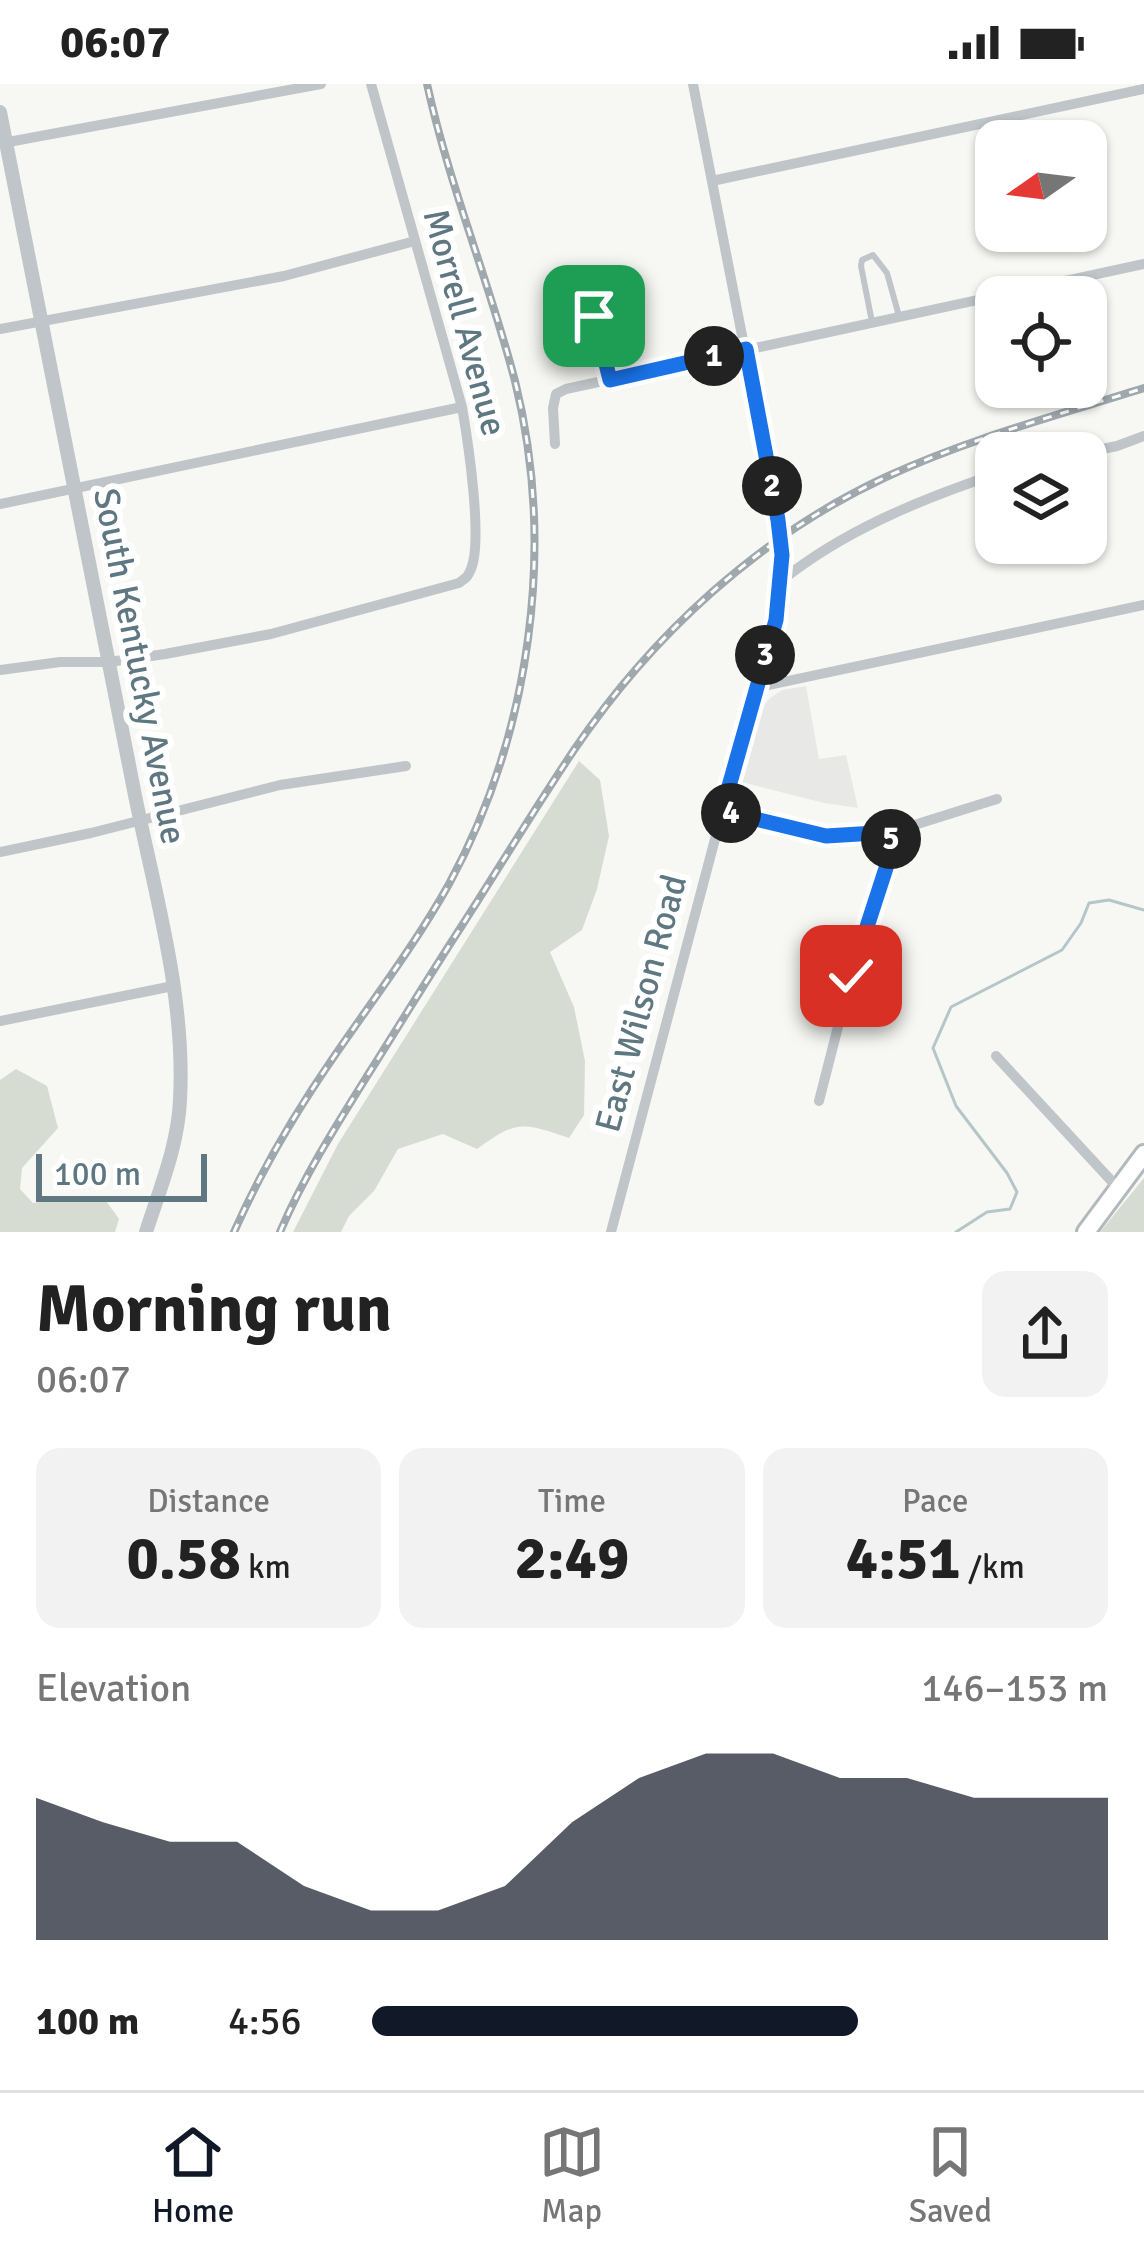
<!DOCTYPE html>
<html lang="en">
<head>
<meta charset="utf-8">
<style>
  :root { --surface:#fff; --page:#f2f2f2; --text:#222; --muted:#767676; --line:#e0e0e0; --accent:#111827 }
  body { margin:0; font-family:Signika,sans-serif; background:var(--page); color:var(--text); height:100vh; display:flex; flex-direction:column; font-size:45px; white-space:nowrap }
  * { box-sizing:border-box; margin:0 }
  p { font-size:39px; color:var(--muted) }
  .icon { flex:none; width:66px; height:66px; fill:none; stroke:currentColor; stroke-width:2; stroke-linecap:round; stroke-linejoin:round }
  .map { position:relative; height:1148px; overflow:hidden }
  .sheet { display:flex; flex-direction:column; background:var(--surface); flex:1 }
  .sheet>* { flex:none }
  .needle { width:78px; rotate:256deg }
  .buttons { position:absolute; left:975px; top:36px; display:grid; gap:24px }
  .buttons a { display:grid; place-items:center; width:132px; height:132px; border-radius:24px; background:var(--surface); box-shadow:0 3px 9px #0004; font-size:60px }
  .scale { position:absolute; left:36px; bottom:30px; width:171px; box-sizing:border-box; padding-left:12px; border:6px solid #5f7781; border-top:0; font-size:33px; line-height:42px; white-space:nowrap; color:#5f7781; -webkit-text-stroke:9px #fff; paint-order:stroke }
  .pin { position:absolute; display:grid; place-items:center; width:102px; height:102px; color:#fff; margin:-51px; border-radius:24px; box-shadow:0 6px 18px #0006 }
  .km { position:absolute; width:60px; height:60px; margin:-30px; border-radius:50%; background:#222; color:#fff; font-size:33px; line-height:60px; text-align:center }
  .round { display:grid; place-items:center; flex:none; width:126px; height:126px; border-radius:24px; background:var(--page) }
  .overview { display:flex; align-items:center; justify-content:space-between; height:204px; padding:0 36px }
  h1 { font-size:66px; font-weight:700; line-height:90px }
  .stats { display:grid; grid-template-columns:repeat(3,1fr); gap:18px; height:204px; padding:12px 36px }
  .stats div { display:grid; align-content:center; border-radius:24px; background:var(--page); text-align:center }
  .stats b { font-size:60px; font-weight:700 }
  .stats small { font-size:33px; font-weight:400 }
  .stats p { font-size:33px }
  .chart { height:336px; padding:24px 36px }
  .chart p { display:flex; justify-content:space-between }
  .chart svg { width:100%; height:216px; margin-top:12px; fill:var(--accent); opacity:.7 }
  ul { padding:0 36px; list-style:none; font-size:39px }
  li { display:grid; grid-template-columns:192px 144px 1fr; align-items:center; height:90px }
  li i { height:30px; border-radius:15px; background:var(--accent) }
  .status { display:flex; justify-content:space-between; align-items:center; height:84px; padding:0 60px; background:var(--surface); direction:ltr }
  .status svg { height:33px; fill:currentColor }
  .dock { display:flex; justify-content:space-around; align-items:center; height:168px; border-top:3px solid var(--line); background:var(--surface); font-size:33px; color:var(--muted) }
  .dock a { display:grid; justify-items:center; gap:6px }
  .dock .on { color:var(--accent) }
  .map>svg:first-child { display:block }
  .built { fill:#e8e8e7 }
  .green { fill:#d7dcd2 }
  .lines { fill:none; stroke-linecap:round; stroke-linejoin:round }
  .stream { stroke:#b5c6c9; stroke-width:3 }
  .primary-casing { stroke:#b2b9bc; stroke-width:22 }
  .service { stroke:#bfc5c8; stroke-width:6 }
  .minor { stroke:#bfc5c8; stroke-width:10 }
  .tertiary { stroke:#bfc5c8; stroke-width:14 }
  .primary { stroke:#fff; stroke-width:16 }
  .rail-casing { stroke:#9ea8ad; stroke-width:8 }
  .rail { stroke:#fff; stroke-width:3; stroke-dasharray:9; stroke-linecap:butt }
  .route-casing { stroke:#fff; stroke-width:24 }
  .route { stroke:#1a73e8; stroke-width:15 }
  .labels { text-anchor:middle; stroke-width:12; stroke-linejoin:round; paint-order:stroke }
  .street-label { font-size:36px; fill:#5f7781; stroke:#fff }
</style>
</head>
<body>
<div class="status"><b>06:07</b><svg viewBox="0 0 49 12"><path d="M0 12V9h3v3zM5 12V6h3v6zM10 12V3h3v9zM15 12V0h3v12zM26 1h20v11H26zM47 4h2v5h-2z"/></svg></div>
<div class="map">
<svg width="1144" height="1148" viewBox="0 0 1144 1148">
  <rect width="100%" height="100%" fill="#f7f7f3"/>
  <path class="built" d="M 806,602 L 819,675 L 846,671 L 858,724 L 824,719 L 738,697 L 758,629 L 769,615 L 782,606 Z"/>
  <path class="green" d="M 579,677 L 600,696 L 609,752 L 597,805 L 582,846 L 550,868 L 574,923 L 585,977 L 584,1031 L 569,1054 C 524,1039 517,1035 477,1065 L 443,1050 L 398,1065 L 374,1107 L 349,1132 L 341,1148 L 293,1148 L 338,1060 Z
    M 16,985 L 47,1002 L 58,1044 L 22,1084 L 20,1105 L 33,1119 L 65,1114 L 104,1114 L 119,1135 L 115,1148 L 0,1148 L 0,996 Z
    M 1144,1094 L 1144,1148 L 1100,1148 Z"/>
  <g class="lines">
    <path class="stream" d="M 956,1148 L 987,1128 L 1010,1125 L 1017,1108 L 1007,1089 L 956,1022 L 933,964 L 951,923 L 1062,866 L 1081,839 L 1089,819 L 1109,816 L 1144,826"/>
    <g class="primary-casing">
      <path id="primary" d="M 1086,1148 L 1144,1070"/>
    </g>
    <path class="service" d="M 594,232 L 610,295
      M 872,238 L 861,182 L 862,176 L 873,171 L 887,189 L 899,232"/>
    <path class="minor" d="M 3,59 L 321,0
      M 712,97 L 1144,5
      M 0,245 L 284,192 L 415,157
      M 555,360 L 553,324 L 556,310 L 566,305 L 1144,180
      M 1083,369 L 1117,362 L 1144,352
      M 0,420 L 462,323
      M 781,497 C 843,447 921,415 996,390
      M 0,586 L 60,578 L 109,578 L 165,570 L 271,550 L 459,499 C 467,493 467,494 471,485 C 483,456 468,357 462,323 L 371,0
      M 755,604 L 1144,521
      M 722,727 L 826,752 L 892,748 L 997,715
      M 0,768 L 91,749 L 280,701 L 406,682
      M 0,937 L 173,902
      M 996,972 L 1118,1104
      M 819,1017 L 851,892 L 888,779 L 892,748
      M 611,1148 L 755,604 C 772,547 787,495 778,436 L 693,0"/>
    <path class="tertiary" d="M 0,28 C 45,249 89,470 131,691 C 151,798 186,906 180,1016 C 178,1062 160,1104 146,1148"/>
    <use href="#primary" class="primary"/>
    <g class="rail-casing">
      <path id="rail" d="M 234,1148 C 261,1087 295,1029 333,974 C 372,917 415,861 449,800 C 531,649 556,463 515,297 C 489,197 449,101 427,0
        M 280,1148 C 304,1092 337,1040 369,989 C 400,940 430,891 461,843 C 499,784 535,724 574,666 C 652,551 759,452 886,393 C 968,355 1058,331 1144,304"/>
    </g>
    <use href="#rail" class="rail"/>
  </g>
  <g class="lines">
    <g class="route-casing">
      <path id="route" d="M 594,232 L 610,296 L 746,265 L 778,436 L 782,471 L 776,536 L 722,727 L 826,752 L 892,748 L 888,778 L 851,892"/>
    </g>
    <use href="#route" class="route"/>
  </g>
  <g class="labels">
    <g class="street-label">
      <text transform="translate(466 238) rotate(75)" y="13">Morrell Avenue</text>
      <text transform="translate(141 582) rotate(79)" y="13">South Kentucky Avenue</text>
      <text transform="translate(640 919) rotate(-75)" y="13">East Wilson Road</text>
    </g>
  </g>
</svg>
<div class="buttons">
<a><svg class="needle" viewBox="-14 -14 28 28"><path d="M0-13l5 13h-10z" fill="#e53935"/><path d="M0 13l5-13h-10z" fill="#767676"/></svg></a>
<a><svg class="icon" aria-label="locate" viewBox="0 0 24 24"><circle cx="12" cy="12" r="6"/><path d="M12 2v4M12 18v4M2 12h4M18 12h4"/></svg></a>
<a><svg class="icon" aria-label="layers" viewBox="0 0 24 24"><path d="M12 4l9 5-9 5-9-5zM3 14l9 5 9-5"/></svg></a>
</div>
<div class="scale">100 m</div>
<div class="pin" style="left:594px;top:232px;background:#1e9e55"><svg class="icon" aria-label="arrive" viewBox="0 0 24 24"><path d="M6 21V4h12l-3 4 3 4H6"/></svg></div>
<div class="pin" style="left:851px;top:892px;background:#d93025"><svg class="icon" aria-label="check" viewBox="0 0 24 24"><path d="M5 12l5 5 9-10"/></svg></div>
<b class="km" style="left:714px;top:272px">1</b>
<b class="km" style="left:772px;top:402px">2</b>
<b class="km" style="left:765px;top:571px">3</b>
<b class="km" style="left:731px;top:729px">4</b>
<b class="km" style="left:891px;top:755px">5</b>
</div>
<section class="sheet">
<div class="overview"><div><h1>Morning run</h1><p>06:07</p></div><a class="round"><svg class="icon" aria-label="share" viewBox="0 0 24 24"><path d="M12 15V3M7 8l5-5 5 5M5 13v7h14v-7"/></svg></a></div>
<div class="stats">
<div><p>Distance</p><b>0.58<small> km</small></b></div>
<div><p>Time</p><b>2:49</b></div>
<div><p>Pace</p><b>4:51<small> /km</small></b></div>
</div>
<div class="chart"><p><span>Elevation</span>146–153 m</p>
<svg viewBox="0 0 160 44" preserveAspectRatio="none"><path d="M0 44V15L10 20L20 24L30 24L40 33L50 38L60 38L70 33L80 20L90 11L100 6L110 6L120 11L130 11L140 15L150 15L160 15V44z"/></svg>
</div>
<ul>
<li><b>100 m</b>4:56<i style="width:66%"></i></li>
</ul>
</section>
<nav class="dock">
<a class="on"><svg class="icon" aria-label="home" viewBox="0 0 24 24"><path d="M3 11l9-7 9 7M6 9v11h12V9"/></svg>Home</a>
<a><svg class="icon" aria-label="map" viewBox="0 0 24 24"><path d="M3 6l6-2 6 2 6-2v14l-6 2-6-2-6 2zM9 4v14M15 6v14"/></svg>Map</a>
<a><svg class="icon" aria-label="saved" viewBox="0 0 24 24"><path d="M7 4h10v16l-5-4-5 4z"/></svg>Saved</a>
</nav>
</body>
</html>
